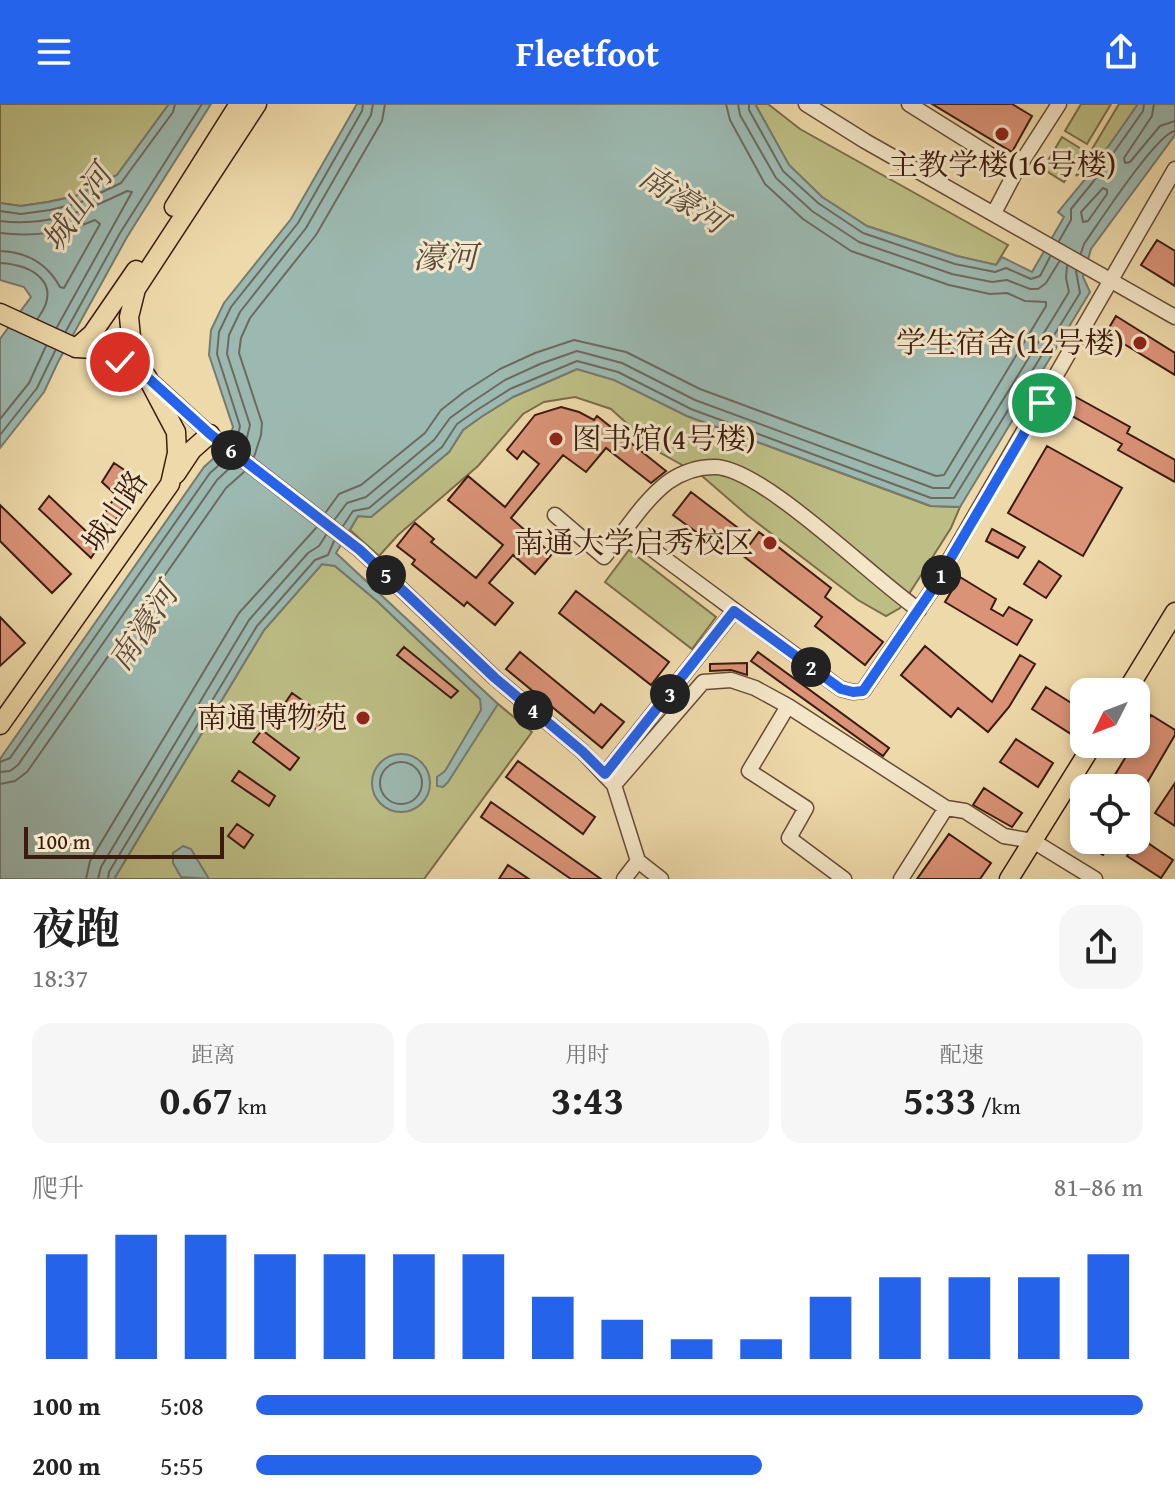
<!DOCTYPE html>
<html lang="zh">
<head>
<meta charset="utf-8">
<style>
  :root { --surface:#fff; --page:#f6f6f6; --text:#222; --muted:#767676; --accent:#2563eb }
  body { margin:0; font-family:"Gentium Book Plus","Noto Serif SC",serif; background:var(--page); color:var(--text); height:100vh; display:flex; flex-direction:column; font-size:30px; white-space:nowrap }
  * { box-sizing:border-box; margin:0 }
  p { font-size:26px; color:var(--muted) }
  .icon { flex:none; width:44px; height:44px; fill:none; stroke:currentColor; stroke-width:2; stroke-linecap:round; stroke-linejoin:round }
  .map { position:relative; height:775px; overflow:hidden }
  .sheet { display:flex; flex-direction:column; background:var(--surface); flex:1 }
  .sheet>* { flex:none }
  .needle { width:52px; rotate:228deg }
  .controls { position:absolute; left:1070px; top:574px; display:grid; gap:16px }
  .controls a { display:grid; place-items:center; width:80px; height:80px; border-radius:16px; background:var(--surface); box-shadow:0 4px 12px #0003; font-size:40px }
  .scale { position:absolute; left:24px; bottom:20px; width:200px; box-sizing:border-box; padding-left:8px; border:4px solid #3c1b0f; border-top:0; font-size:22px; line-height:28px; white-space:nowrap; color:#3c1b0f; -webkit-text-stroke:6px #f4e6c8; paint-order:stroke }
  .pin { position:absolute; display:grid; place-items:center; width:68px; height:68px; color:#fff; margin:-34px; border:4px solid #fff; border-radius:50%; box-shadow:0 2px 8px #0007 }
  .km { position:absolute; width:40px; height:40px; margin:-20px; border-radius:50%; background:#222; color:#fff; font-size:22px; line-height:40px; text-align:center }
  .round { display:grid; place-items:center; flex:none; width:84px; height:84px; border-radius:24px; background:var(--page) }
  .summary { display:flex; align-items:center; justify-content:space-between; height:136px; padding:0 32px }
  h1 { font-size:44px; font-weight:700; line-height:60px }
  .stats { display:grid; grid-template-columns:repeat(3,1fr); gap:12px; height:136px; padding:8px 32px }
  .stats div { display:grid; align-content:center; border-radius:20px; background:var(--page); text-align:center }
  .stats b { font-size:40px; font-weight:700 }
  .stats small { font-size:22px; font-weight:400 }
  .stats p { font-size:22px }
  .chart { height:224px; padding:16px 32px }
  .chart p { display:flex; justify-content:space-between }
  .chart svg { width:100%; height:144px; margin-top:8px; stroke:var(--accent); stroke-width:6 }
  ul { padding:0 32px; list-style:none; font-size:26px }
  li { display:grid; grid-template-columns:128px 96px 1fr; align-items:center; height:60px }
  li i { height:20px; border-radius:10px; background:var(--accent) }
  header { display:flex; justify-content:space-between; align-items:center; height:104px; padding:0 32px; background:var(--accent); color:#fff; font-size:36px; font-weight:700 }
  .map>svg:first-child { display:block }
  .green { fill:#bdbe85; stroke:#7c6c4a; stroke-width:2 }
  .water { fill:#9cb9b1; stroke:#767a70; stroke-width:2 }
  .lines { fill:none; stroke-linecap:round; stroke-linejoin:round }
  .shore { stroke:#6c6a60; stroke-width:2 }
  .building { fill:#db9378; stroke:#3c1b0f; stroke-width:2 }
  .minor-casing { stroke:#684a36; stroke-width:17 }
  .major-casing { stroke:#3c1b0f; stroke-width:21 }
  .minor { stroke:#f4e6c8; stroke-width:14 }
  .major { stroke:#eed9aa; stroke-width:18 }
  .route-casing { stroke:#fff; stroke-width:16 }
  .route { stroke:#2563eb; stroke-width:10 }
  .poi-dot { fill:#8f2418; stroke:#f4e6c8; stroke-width:3 }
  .labels { text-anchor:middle; stroke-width:6; stroke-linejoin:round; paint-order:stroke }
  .poi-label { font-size:30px; fill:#3c1b0f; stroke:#f4e6c8; text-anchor:end }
  .street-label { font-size:30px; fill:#3c1b0f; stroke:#f4e6c8 }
  .water-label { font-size:32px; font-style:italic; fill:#594a40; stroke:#f4e6c8 }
</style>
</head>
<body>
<header><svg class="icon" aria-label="menu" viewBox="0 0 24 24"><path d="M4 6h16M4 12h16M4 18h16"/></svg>Fleetfoot<svg class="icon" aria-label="share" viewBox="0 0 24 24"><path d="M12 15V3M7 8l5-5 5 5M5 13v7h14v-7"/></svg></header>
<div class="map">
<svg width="1175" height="775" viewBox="0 0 1175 775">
  <rect width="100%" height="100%" fill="#eed9aa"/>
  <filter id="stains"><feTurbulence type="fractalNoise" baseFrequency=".0025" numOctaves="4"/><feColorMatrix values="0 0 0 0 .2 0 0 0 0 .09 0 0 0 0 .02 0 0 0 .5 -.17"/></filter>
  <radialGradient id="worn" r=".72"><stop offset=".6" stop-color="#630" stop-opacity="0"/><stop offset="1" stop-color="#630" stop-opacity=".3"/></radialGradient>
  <path class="green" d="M 0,0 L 169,0 L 117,71 L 76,92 L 48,98 L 21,102 L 0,99 Z
    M 755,0 L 768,0 L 800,25 L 1008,141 L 996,161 L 957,152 L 867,122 L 822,93 L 789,61 Z
    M 1081,0 L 1111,0 L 1087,40 L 1065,27 Z
    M 1119,0 L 1138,0 C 1120,27 1104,55 1076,72 Z
    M 1062,33 L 1083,46 L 1064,78 L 1043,65 Z
    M 577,265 L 615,276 L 687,312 L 930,402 L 960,403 L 951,424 L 900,504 L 886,512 L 858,496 L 747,411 L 702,372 L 657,347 L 611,305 L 575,293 L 544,298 L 523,310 L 478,362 L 398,431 L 379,452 L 350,426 L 358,412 L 371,413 L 449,348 L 463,326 L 481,313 L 513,293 Z
    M 629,446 L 716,513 L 692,545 L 605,478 Z
    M 322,460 L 335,462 L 377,497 L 480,595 L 498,600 L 532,628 L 424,775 L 114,775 L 264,526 Z"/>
  <path class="water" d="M 169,0 L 211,0 L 127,133 L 58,258 L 44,288 L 0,344 L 0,235 L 31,193 L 24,183 L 0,176 L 0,99 L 21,102 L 48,98 L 76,92 L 117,71 Z
    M 357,0 L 755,0 L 789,61 L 822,93 L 867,122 L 957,152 L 996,161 L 1002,153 L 1032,168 L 1064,113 L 1058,108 L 1087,73 L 1138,0 L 1175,0 L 1175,31 L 1091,145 L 1083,173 L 1090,188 L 960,403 L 931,402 L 687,312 L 614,276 L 577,265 L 513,293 L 481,313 L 463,326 L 449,348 L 371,413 L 358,412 L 336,449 L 498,600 L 448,678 L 443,683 L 437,682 L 437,673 L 445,667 L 481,606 L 480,595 L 377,497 L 335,462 L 322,460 L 264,526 L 114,775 L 0,775 L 0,655 L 204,363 L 225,344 L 233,323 L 209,251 L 211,226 L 224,199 L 291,115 Z
    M372 679a29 29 0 1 1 58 0a29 29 0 1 1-58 0Z
    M 183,742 L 191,745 L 209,775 L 181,773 L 173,759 L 173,749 Z"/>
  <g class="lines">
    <path class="shore" d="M 738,0 L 740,11 L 776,74 L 812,107 L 859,138 L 952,170 L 992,178 L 1007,176 L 1030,185 L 1038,185 L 1046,179 L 1059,158
      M 749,0 L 749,6 L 783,67 L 818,99 L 863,129 L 955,160 L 995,168 L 1006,164 L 1031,175 L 1040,172 L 1050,153
      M 1154,0 L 1152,12 L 1124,54 L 1125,59 L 1130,58 L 1160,22 L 1175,17
      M 1103,84 L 1107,86 L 1107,90 L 1088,117 L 1083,118 L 1081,108 Z
      M 0,107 L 21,110 L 50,106 L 79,99 L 121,79 L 173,8 L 175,0
      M 0,117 C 47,123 86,107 127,87 L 132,88 L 57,223
      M 0,129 C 31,133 66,129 95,116 L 100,120 L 64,184 L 60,183 C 47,159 27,148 0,147
      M 1059,137 L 1071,116 L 1071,105 L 1093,78 L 1143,7 L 1144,0
      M 1081,149 L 1084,140 C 1098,120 1157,29 1175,27
      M 0,159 C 34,161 63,180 38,214
      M 66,227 L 120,129 L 202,0
      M 0,315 L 29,279 L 46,242
      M 0,331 L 37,284 L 55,247
      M 236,339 L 240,322 L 217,250 L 219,228 L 231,203 L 298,119 L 362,7 L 363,0
      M 244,345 L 250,321 L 227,250 L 229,231 L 240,208 L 306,124 L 371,11 L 373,0
      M 254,353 L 261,331 L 262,319 L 239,249 L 241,234 L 250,214 L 316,131 L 382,17 L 385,0
      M 326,408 L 339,390 L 361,381 L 425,329 L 441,306 L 464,288 L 500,265 L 535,249 L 574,236 L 626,248 L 700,285 L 936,372 L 944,371 L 1046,202 L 1046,198 L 1025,197 L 1007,189 L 990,190 L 949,181 L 851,147 L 803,115 L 765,80 L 730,16 L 726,0
      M 335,415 L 347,399 L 366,393 L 434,336 L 450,314 L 472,298 L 505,276 L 540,260 L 577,247 L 622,259 L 695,296 L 933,384 L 949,384 L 1069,188 L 1066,174 L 1067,162
      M 343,422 L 353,407 L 369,404 L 442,343 L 457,320 L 477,306 L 510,285 L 577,257 L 618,268 L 691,305 L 931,394 L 954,394 L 1080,189 L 1076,167
      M 0,658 L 10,654 L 210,369 L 227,354
      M380 679a21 21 0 1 1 42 0a21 21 0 1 1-42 0Z
      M 0,668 L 10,667 L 18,661 L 217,376 L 234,360
      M 0,680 L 15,677 L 27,668 L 226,384 L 244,368
      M 86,775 L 90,757 L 239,509 L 316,424
      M 98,775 L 101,763 L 249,516 L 308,449 L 319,442 L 326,431
      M 108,775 L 109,768 L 257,522 L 315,456 L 328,451 L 334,437"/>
  </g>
  <path class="building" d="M 932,0 L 1012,0 L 1032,12 L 1012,48 Z
    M 1157,136 L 1175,147 L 1175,182 L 1141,161 Z
    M 1116,212 L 1175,249 L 1175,271 L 1106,229 Z
    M 1074,292 L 1130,323 L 1127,329 L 1175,356 L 1175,378 L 1118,346 L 1122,340 L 1065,308 Z
    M 561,303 L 579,308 L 594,316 L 597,312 L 666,367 L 651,379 L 606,344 L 586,368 L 563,351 L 511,414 L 552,450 L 535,470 L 513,451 L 489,479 L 513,499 L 495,521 L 467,498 L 464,502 L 412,460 L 415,456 L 397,442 L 415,419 L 434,435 L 431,438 L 476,474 L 503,441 L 448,396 L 468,372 L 505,403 L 539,360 L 523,347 L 517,355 L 507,346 L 535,311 Z
    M 1047,342 L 1122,384 L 1083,452 L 1008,409 Z
    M 114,359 L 141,377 L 91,454 L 39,405 L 49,392 L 91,432 L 116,391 L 102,378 Z
    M 691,388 L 738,424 L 721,446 L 673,411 Z
    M 0,401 L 71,470 L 52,489 L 0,437 Z
    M 992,425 L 1025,443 L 1018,454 L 986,437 Z
    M 759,428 L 831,484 L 825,493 L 883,538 L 865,561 L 815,522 L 822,513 L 742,451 Z
    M 1039,457 L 1061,472 L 1046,494 L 1024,480 Z
    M 960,473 L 996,495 L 991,505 L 1003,512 L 1009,503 L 1032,516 L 1017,541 L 945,498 Z
    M 576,487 L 669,558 L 651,581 L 559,509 Z
    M 0,513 L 25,539 L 0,562 Z
    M 925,542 L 992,598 L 1020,551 L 1035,560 L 1009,603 L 988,628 L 958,604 L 951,613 L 901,571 Z
    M 404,543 L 458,587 L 451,594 L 397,551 Z
    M 520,548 L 594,609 L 601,600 L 624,618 L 602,644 L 506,565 Z
    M 758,548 L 889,644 L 883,652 L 751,557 Z
    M 747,559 L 747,571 L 731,566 L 710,567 L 710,560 Z
    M 1046,583 L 1084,607 L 1071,630 L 1032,605 Z
    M 292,589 L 326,613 L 317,626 L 283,602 Z
    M 1151,611 L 1175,626 L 1175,631 L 1144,684 L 1107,684 Z
    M 262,626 L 299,654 L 290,666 L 253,638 Z
    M 1016,635 L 1053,659 L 1038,683 L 1000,658 Z
    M 518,657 L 595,713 L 583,730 L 506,673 Z
    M 239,667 L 275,692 L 269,702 L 232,677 Z
    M 1175,679 L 1175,722 L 1155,709 Z
    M 984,684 L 1022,709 L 1012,723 L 973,701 Z
    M 491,698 L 601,775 L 571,775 L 481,713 Z
    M 237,720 L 253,731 L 244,744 L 228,732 Z
    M 949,730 L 991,759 L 980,775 L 917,775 Z
    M 1136,731 L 1173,756 L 1161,774 L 1127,752 L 1136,737 Z
    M 1078,736 L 1112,736 L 1103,751 Z
    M 508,761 L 529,775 L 499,775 Z"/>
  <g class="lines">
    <g class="minor-casing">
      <path id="minor" d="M 806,0 L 865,37 L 1175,213
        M 909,0 L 1016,67
        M 994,109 L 1016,67 L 1059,0
        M 154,279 L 210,330 L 360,446 L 495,574 L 582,647 L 614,681 L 638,757
        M 555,411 L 604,453 C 624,429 643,397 668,378 C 681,369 698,363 714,363 C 761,362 874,476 919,506
        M 626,426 L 841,585 L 853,588 L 863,587 L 932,486 L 1175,65
        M 788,602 L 749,667 L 806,704 L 789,734 L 844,775
        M 605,670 L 734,507
        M 614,681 L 703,578 L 731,576 L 755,584 L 788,602 L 946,704 L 965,707 L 1004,732 L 1033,737 L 1095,775
        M 638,757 L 661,775
        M 624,775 L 638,757
        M 901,775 L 946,704"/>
    </g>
    <g class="major-casing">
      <path id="major" d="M 174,103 L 239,0
        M 0,209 L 76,244 L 94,245 L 142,270
        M 76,244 L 92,230 L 136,166
        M 176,370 L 192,346 L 210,330
        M 1126,588 L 1175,508
        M 0,621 L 170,380 L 177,349 L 176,328 L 147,273 L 133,253 L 129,213 L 136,185 L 257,0
        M 1009,775 L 1093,640"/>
    </g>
    <use href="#minor" class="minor"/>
    <use href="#major" class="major"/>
  </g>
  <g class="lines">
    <g class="route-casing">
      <path id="route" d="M 120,258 L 147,273 L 210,330 L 360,446 L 495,574 L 582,647 L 605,670 L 734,507 L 841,585 L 853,588 L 863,587 L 932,486 L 1042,299"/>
    </g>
    <use href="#route" class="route"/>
  </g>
  <g class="poi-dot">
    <circle cx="1002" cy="30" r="8"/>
    <circle cx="1140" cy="239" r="8"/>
    <circle cx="556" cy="335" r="8"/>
    <circle cx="770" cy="439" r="8"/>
    <circle cx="363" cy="614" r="8"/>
  </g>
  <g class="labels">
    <g class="poi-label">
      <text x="1002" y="71" text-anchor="middle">主教学楼(16号楼)</text>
      <text x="1124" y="249">学生宿舍(12号楼)</text>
      <text x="572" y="345" text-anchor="start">图书馆(4号楼)</text>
      <text x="754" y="449">南通大学启秀校区</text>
      <text x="347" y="624">南通博物苑</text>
    </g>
    <g class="street-label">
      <text transform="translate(115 407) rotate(-56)" y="10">城山路</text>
    </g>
    <g class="water-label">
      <text transform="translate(683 95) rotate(33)" y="11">南濠河</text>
      <text transform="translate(77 104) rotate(-55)" y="11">城山河</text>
      <text x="445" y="164">濠河</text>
      <text transform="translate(143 523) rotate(-56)" y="11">南濠河</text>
    </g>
  </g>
  <rect width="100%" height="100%" filter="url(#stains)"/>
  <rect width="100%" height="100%" fill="url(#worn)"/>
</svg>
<div class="controls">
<a><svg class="needle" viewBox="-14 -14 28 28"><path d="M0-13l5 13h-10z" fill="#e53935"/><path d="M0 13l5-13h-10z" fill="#767676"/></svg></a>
<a><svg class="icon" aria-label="locate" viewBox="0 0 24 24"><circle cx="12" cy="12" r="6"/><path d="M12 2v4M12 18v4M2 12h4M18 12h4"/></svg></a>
</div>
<div class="scale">100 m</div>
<div class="pin" style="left:1042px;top:299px;background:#1e9e55"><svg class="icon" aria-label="arrive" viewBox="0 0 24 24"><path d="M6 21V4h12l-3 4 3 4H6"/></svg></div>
<div class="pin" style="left:120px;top:258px;background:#d93025"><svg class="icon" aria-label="check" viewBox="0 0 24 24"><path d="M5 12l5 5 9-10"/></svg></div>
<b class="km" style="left:941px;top:471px">1</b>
<b class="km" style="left:811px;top:563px">2</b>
<b class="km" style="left:670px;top:590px">3</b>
<b class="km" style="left:533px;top:606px">4</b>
<b class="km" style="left:386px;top:471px">5</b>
<b class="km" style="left:231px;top:346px">6</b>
</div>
<section class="sheet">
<div class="summary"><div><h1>夜跑</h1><p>18:37</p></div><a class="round"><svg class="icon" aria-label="share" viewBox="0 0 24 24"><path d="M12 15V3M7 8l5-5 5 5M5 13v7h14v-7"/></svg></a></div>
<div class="stats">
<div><p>距离</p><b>0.67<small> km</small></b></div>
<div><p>用时</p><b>3:43</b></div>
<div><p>配速</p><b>5:33<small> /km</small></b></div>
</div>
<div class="chart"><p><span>爬升</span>81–86 m</p>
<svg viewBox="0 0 160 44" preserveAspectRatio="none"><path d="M5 44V12M15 44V6M25 44V6M35 44V12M45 44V12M55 44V12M65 44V12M75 44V25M85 44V32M95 44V38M105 44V38M115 44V25M125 44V19M135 44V19M145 44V19M155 44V12"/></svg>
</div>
<ul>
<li><b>100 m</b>5:08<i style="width:100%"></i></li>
<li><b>200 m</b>5:55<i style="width:57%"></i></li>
</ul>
</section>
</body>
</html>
